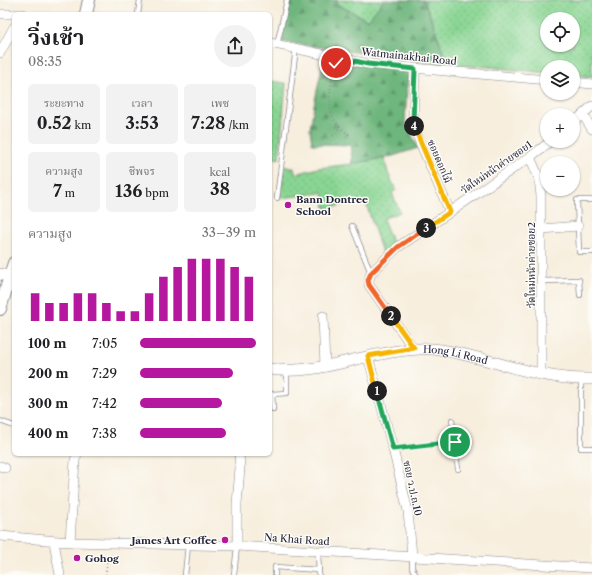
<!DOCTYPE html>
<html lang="th">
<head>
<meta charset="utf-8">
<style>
  :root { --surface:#fff; --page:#f2f2f2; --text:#202124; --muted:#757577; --accent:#b5179e }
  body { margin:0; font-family:"Libre Caslon Text","Noto Serif Thai",serif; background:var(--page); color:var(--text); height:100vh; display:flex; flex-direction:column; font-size:15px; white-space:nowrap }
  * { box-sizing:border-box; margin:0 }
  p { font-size:13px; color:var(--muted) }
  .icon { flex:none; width:22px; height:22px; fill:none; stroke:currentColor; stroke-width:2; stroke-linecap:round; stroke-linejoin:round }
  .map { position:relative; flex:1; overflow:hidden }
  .side { position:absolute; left:12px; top:12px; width:260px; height:444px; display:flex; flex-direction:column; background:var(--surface); border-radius:6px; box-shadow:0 1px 3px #0004 }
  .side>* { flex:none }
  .fabs { position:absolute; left:540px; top:12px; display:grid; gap:8px }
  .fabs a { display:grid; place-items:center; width:40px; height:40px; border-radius:50%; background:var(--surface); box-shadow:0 1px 3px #0004; font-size:20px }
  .pin { position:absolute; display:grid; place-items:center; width:34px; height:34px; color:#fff; margin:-17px; border:2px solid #fff; border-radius:50%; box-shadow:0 1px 4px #0007 }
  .km { position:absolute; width:20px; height:20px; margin:-10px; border-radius:50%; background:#222; color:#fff; font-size:11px; line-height:20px; text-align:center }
  .round { display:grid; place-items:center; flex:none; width:42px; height:42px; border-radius:21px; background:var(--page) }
  .summary { display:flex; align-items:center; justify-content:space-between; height:68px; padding:0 16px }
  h1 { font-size:22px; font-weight:700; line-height:30px }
  .figures { display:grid; grid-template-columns:repeat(3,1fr); gap:6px; height:68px; padding:4px 16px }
  .figures div { display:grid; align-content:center; border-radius:6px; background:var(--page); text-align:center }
  .figures b { font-size:17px; font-weight:700 }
  .figures small { font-size:11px; font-weight:400 }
  .figures p { font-size:11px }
  .chart { height:112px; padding:8px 16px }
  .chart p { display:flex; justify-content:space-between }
  .chart svg { width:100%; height:72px; margin-top:4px; stroke:var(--accent); stroke-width:6 }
  ul { padding:0 16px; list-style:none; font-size:13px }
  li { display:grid; grid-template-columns:64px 48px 1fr; align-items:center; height:30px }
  li i { height:10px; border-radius:5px; background:var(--accent) }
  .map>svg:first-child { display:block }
  .grass { fill:url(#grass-dots); stroke:#567c67; fill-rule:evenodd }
  .forest { fill:url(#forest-firs); stroke:#486c5c }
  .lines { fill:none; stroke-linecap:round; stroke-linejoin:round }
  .service-casing { stroke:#8c888c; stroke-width:6 }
  .minor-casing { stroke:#8c888c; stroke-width:10 }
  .tertiary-casing { stroke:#8c888c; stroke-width:12 }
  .secondary-casing { stroke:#8c888c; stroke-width:14 }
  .path { stroke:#8c888c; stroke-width:1.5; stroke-dasharray:1 3; stroke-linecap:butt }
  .service { stroke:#fff; stroke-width:4.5 }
  .minor { stroke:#fff; stroke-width:9 }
  .tertiary { stroke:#fff; stroke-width:11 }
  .secondary { stroke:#fff; stroke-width:12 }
  .split-1-casing { stroke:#fff; stroke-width:8 }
  .split-2-casing { stroke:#fff; stroke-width:8 }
  .split-3-casing { stroke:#fff; stroke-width:8 }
  .split-4-casing { stroke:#fff; stroke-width:8 }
  .split-5-casing { stroke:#fff; stroke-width:8 }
  .split-1 { stroke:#22a559; stroke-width:5 }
  .split-2 { stroke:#f5b400; stroke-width:5 }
  .split-3 { stroke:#f0652b; stroke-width:5 }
  .split-4 { stroke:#f5b400; stroke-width:5 }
  .split-5 { stroke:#22a559; stroke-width:5 }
  .poi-dot { fill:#b5179e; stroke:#fdfcf7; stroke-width:1.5 }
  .labels { text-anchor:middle; stroke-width:3; stroke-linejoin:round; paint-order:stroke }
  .street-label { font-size:10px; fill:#22223b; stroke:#fdfcf7 }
  .poi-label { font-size:10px; font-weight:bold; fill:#22223b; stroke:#fdfcf7; text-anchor:start }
</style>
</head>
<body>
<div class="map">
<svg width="592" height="575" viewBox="0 0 592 575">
  <defs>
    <pattern id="grass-dots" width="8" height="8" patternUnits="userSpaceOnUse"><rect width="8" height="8" fill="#89d593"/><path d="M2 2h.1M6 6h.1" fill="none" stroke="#76b780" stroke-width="1.8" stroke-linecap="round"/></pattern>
    <pattern id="forest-firs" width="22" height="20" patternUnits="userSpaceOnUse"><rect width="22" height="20" fill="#6eb67d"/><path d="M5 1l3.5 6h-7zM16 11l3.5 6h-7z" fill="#5a9468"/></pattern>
  </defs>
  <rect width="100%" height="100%" fill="#fdfcf7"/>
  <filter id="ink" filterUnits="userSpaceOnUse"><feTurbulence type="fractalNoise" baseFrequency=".025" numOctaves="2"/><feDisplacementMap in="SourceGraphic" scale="8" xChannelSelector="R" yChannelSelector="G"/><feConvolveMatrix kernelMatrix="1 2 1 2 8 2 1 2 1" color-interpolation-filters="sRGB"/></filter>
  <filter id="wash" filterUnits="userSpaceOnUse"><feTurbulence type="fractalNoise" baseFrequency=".012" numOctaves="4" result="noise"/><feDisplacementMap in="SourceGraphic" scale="16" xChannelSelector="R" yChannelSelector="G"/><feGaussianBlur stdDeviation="0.9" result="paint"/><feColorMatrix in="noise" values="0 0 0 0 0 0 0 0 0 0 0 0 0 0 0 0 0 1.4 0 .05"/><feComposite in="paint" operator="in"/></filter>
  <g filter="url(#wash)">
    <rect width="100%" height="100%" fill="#f7eedd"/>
    <path class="grass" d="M 336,0 L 384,0 L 368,20 L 338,5 Z
      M 422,0 L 592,0 L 592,77 L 573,75 L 573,67 L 547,67 L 547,73 L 489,67 L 448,65 L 425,2 ZM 547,19 L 573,19 L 573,45 L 547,45 Z
      M 270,81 L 286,83 L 279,159 L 270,157 Z
      M 384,158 L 388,173 L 396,190 L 392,193 L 400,212 L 387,217 L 383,219 L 394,247 L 383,256 L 366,203 L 359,201 L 330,208 L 325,208 L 323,192 L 321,191 L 321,193 L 280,198 L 285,166 L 290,168 L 294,168 L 296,174 L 318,168 L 352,164 Z"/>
    <path class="forest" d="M 290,0 L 336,0 L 338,5 L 368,20 L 384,0 L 422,0 L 425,2 L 448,65 L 282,42 Z
      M 324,57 L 408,70 L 405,122 L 418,148 L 393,156 L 352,164 L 351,145 L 312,144 L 310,129 L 314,105 Z"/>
  </g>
  <g filter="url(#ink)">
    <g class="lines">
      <g class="service-casing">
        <path id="service" d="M 138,14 L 140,0
          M 277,45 L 287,0
          M 277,198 L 296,48
          M 592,200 L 577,200 L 579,252 L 592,252
          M 352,226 L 371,273
          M 542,281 L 579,280 L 580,295
          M 581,379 L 581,448 L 592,448
          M 273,409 L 272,394 L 287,393 L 287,371
          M 452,420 L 458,469
          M 0,421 L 14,426
          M 393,449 L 455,442
          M 318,551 L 319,575
          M 412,556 L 412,568 L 416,575
          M 185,575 L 188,545
          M 234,575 L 237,546
          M 275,575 L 275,567 L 319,570"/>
      </g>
      <g class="minor-casing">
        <path id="minor" d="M 0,14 L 23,14
          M 270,43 L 368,64 L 547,80
          M 0,53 L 14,27
          M 415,69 L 413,122 L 414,128 L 450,212
          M 573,82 L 592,84
          M 583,115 L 592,129
          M 573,123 L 592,106
          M 530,157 L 539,178 L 541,196 L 541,375
          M 542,229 L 578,226
          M 323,316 L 325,367
          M 413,348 L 369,285 L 369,280 L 371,273 L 398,247 L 450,212 L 530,157 L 551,141
          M 368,356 L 393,449 L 408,511 L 412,556
          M 0,466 L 5,468
          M 0,536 L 70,542 L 237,546 L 592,568
          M 54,542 L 60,575
          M 70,542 L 75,460 L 77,454
          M 237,546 L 237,504 L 240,468 L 239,454"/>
      </g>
      <g class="tertiary-casing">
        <g id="tertiary">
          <path d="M 0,274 L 14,278"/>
          <path id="s1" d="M 270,369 C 303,374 334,364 366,357 C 374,355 383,354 392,352 C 406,350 418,348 432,349 C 449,350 465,355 482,359 C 519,369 554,380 592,379"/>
        </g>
      </g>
      <g class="secondary-casing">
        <path id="secondary" d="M 86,14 L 89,0
          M 0,309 L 14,263"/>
      </g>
      <path class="path" d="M 336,65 C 329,92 322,118 350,135
        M 333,136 L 341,128
        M 106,575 L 107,558"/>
      <use href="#service" class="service"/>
      <use href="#minor" class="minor"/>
      <use href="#tertiary" class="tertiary"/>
      <use href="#secondary" class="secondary"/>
    </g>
  </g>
  <g class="lines" filter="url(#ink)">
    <g class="split-1-casing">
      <path id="split-1" d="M 377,391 L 393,449 L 455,442"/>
    </g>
    <g class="split-2-casing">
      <path id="split-2" d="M 377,391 L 368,356 L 414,348 L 391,316"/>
    </g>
    <g class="split-3-casing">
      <path id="split-3" d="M 391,316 L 369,285 L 368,280 L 371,273 L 398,247 L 426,228"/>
    </g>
    <g class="split-4-casing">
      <path id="split-4" d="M 414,126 L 450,212 L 426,228"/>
    </g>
    <g class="split-5-casing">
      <path id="split-5" d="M 336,63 L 337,57 L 368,64 L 415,69 L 413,122 L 414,126"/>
    </g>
    <use href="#split-1" class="split-1"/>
    <use href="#split-2" class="split-2"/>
    <use href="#split-3" class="split-3"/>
    <use href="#split-4" class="split-4"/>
    <use href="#split-5" class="split-5"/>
  </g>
  <g class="poi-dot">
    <circle cx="288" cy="205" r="4"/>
    <circle cx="225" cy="540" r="4"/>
    <circle cx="77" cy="558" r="4"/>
  </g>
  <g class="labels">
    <g class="street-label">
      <text transform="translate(409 56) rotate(6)" y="4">Watmainakhai Road</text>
      <text transform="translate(440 161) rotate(67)" y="4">ซอยดอกไม้</text>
      <text transform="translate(496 167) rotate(-35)" y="4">วัดใหม่หน้าค่ายซอย1</text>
      <text transform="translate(531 265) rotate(-90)" y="4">วัดใหม่หน้าค่ายซอย2</text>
      <text dy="4" stroke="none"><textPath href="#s1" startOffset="188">Hong Li Road</textPath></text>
      <text transform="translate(413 488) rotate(78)" y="4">ซอย ว.ป.ถ.10</text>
      <text transform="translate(297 539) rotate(4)" y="4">Na Khai Road</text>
    </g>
    <g class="poi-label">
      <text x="296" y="203">Bann Dontree<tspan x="296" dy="12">School</tspan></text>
      <text x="217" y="544" text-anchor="end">James Art Coffee</text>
      <text x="85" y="562">Gohog</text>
    </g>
  </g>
</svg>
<div class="fabs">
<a><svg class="icon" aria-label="locate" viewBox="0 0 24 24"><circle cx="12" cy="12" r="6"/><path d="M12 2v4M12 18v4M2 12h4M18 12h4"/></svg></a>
<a><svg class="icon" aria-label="layers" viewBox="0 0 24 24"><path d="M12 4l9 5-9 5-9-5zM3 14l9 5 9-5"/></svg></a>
<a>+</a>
<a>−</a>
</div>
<div class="pin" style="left:455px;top:442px;background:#1e9e55"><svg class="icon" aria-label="arrive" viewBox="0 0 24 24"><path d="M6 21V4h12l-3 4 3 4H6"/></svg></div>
<div class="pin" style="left:336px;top:63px;background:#d93025"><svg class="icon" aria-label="check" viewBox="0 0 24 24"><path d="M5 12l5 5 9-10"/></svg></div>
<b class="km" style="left:377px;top:391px">1</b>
<b class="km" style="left:391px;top:316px">2</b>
<b class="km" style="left:426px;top:228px">3</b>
<b class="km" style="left:414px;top:126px">4</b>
<section class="side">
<div class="summary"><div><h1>วิ่งเช้า</h1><p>08:35</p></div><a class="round"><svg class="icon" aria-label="share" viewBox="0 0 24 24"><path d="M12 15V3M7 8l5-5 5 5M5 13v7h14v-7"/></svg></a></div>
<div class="figures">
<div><p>ระยะทาง</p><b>0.52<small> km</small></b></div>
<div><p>เวลา</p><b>3:53</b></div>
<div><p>เพซ</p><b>7:28<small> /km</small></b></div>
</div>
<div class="figures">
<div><p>ความสูง</p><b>7<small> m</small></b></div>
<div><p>ชีพจร</p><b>136<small> bpm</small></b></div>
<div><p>kcal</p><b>38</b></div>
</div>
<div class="chart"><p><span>ความสูง</span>33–39 m</p>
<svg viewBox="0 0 160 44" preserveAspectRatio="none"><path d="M5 44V27M15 44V33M25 44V33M35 44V27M45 44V27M55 44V33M65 44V38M75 44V38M85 44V27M95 44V17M105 44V11M115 44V6M125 44V6M135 44V6M145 44V11M155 44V17"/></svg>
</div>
<ul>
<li><b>100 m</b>7:05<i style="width:100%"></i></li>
<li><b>200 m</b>7:29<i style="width:80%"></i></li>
<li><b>300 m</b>7:42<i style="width:71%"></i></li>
<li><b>400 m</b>7:38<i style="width:74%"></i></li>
</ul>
</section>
</div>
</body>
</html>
